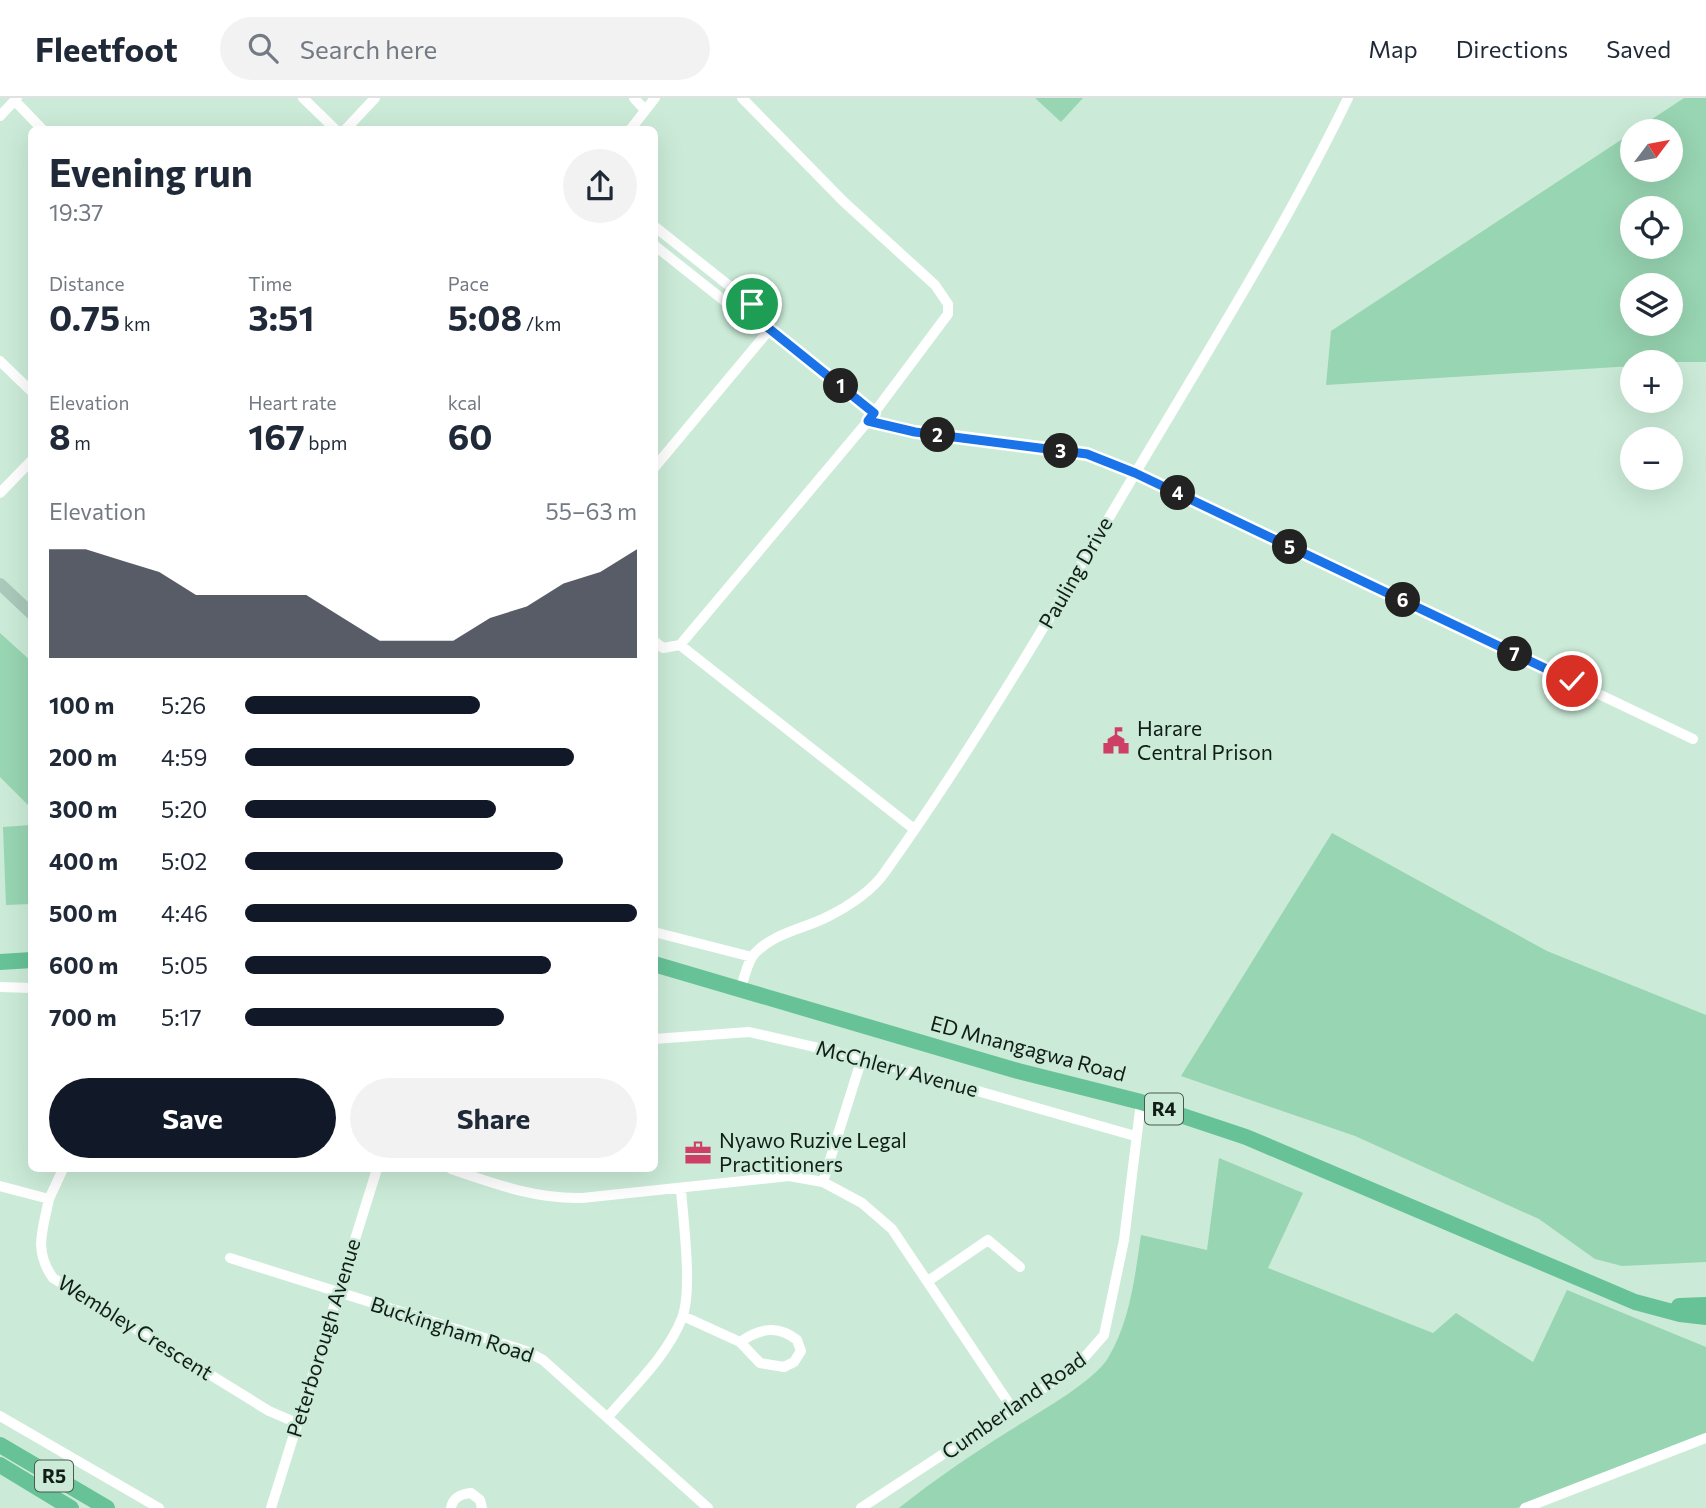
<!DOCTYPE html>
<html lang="en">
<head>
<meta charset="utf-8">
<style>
  :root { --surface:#fff; --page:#f2f2f3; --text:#1f2937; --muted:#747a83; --line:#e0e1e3; --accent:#111827 }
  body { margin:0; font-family:Commissioner,sans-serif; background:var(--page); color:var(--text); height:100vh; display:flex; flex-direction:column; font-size:26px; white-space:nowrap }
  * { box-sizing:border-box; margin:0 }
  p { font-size:23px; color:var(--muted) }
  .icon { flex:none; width:38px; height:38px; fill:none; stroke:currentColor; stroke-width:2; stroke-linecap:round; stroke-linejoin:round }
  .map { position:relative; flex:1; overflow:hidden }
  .panel { position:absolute; left:28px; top:28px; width:630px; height:1046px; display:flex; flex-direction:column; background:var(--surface); border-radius:10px; box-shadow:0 7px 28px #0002 }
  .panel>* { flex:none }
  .needle { width:46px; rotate:58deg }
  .buttons { position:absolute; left:1620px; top:21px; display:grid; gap:14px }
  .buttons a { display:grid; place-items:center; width:63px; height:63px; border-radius:50%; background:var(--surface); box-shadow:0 7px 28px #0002; font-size:35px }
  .pin { position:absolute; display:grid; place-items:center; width:60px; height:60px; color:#fff; margin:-30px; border:4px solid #fff; border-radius:50%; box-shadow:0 2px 7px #0007 }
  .km { position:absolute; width:35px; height:35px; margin:-18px; border-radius:50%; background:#222; color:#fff; font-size:19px; line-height:35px; text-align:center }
  .round { display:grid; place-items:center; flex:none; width:74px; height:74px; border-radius:37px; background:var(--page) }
  .head { display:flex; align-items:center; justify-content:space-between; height:119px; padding:0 21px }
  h1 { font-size:38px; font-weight:700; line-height:52px }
  .metrics { display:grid; grid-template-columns:repeat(3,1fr); gap:10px; height:119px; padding:7px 21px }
  .metrics div { display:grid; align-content:center }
  .metrics b { font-size:35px; font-weight:700 }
  .metrics small { font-size:19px; font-weight:400 }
  .metrics p { font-size:19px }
  .chart { height:196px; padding:14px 21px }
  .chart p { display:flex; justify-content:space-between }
  .chart svg { width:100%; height:126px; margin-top:7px; fill:var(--accent); opacity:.7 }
  .button { display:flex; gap:14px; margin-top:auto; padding:14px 21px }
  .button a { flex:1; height:80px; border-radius:42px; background:var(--accent); color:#fff; font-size:28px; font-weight:700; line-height:80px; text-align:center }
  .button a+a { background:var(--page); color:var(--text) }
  ul { padding:0 21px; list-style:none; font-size:23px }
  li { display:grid; grid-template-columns:112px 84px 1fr; align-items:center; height:52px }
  li i { height:18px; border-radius:9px; background:var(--accent) }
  header { display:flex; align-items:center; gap:42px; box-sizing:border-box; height:98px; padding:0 35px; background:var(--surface); border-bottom:2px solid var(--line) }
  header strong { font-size:33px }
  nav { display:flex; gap:38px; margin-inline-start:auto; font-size:24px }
  .search { width:490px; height:63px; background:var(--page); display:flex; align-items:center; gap:18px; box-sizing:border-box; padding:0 24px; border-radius:38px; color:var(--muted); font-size:26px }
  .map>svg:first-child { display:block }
  .green { fill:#98d5b2; fill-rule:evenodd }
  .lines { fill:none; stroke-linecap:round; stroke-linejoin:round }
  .minor { stroke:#fff; stroke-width:10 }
  .secondary { stroke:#aac9ba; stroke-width:12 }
  .trunk { stroke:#67c397; stroke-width:16 }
  .route-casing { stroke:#fff; stroke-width:14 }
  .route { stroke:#1a73e8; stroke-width:9 }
  .labels { text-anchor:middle; stroke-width:5; stroke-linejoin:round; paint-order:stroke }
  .shield { fill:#cbebd8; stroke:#495b50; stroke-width:2 }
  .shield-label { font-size:19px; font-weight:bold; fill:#111d16 }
  .street-label { font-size:21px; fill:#111d16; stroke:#cbebd8 }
  .poi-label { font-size:21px; fill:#111d16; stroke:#cbebd8; text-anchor:start }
</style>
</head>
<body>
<header>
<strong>Fleetfoot</strong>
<div class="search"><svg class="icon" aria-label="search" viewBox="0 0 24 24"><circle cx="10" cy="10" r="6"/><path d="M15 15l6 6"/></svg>Search here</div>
<nav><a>Map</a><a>Directions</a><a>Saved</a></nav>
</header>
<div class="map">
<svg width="1706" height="1410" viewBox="0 0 1706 1410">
  <rect width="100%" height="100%" fill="#cbebd8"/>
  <path class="green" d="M 1035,0 L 1083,0 L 1061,24 Z
    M 1684,0 L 1706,0 L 1706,264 L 1633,264 L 1633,268 L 1326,287 L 1331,233 L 1633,34 L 1633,72 L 1671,72 L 1671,33 L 1634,33 ZM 1671,110 L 1671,149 L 1633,149 L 1633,110 ZM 1671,187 L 1671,226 L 1633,226 L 1633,187 Z
    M 0,535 L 31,563 L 31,710 L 0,679 Z
    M 31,727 L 31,806 L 6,807 L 3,729 Z
    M 1332,735 L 1547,853 L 1706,917 L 1706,1164 L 1622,1168 L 1595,1161 L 1539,1121 L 1355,1038 L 1181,978 Z
    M 1219,1060 L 1303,1095 L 1268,1170 L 1433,1235 L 1456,1215 L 1533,1264 L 1567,1192 L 1706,1249 L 1706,1340 L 1517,1410 L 899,1410 C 934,1382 971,1357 1009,1333 C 1034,1317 1094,1284 1108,1260 C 1130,1224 1135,1178 1141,1137 L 1207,1152 Z"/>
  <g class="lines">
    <path class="minor" d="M 303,0 L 336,32
      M 634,0 L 645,12
      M 15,3 L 43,32
      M 0,18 L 17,0
      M 345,32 L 375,0
      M 630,32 L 655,0
      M 654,128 L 752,206 L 757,221
      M 654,147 L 746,220 L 757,221 L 874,315
      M 0,263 L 32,294
      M 868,323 L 915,334 L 1087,356 L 1135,375 L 1693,641
      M 654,370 L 770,231
      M 0,395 L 32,362
      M 654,543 L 663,550 L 680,547 L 914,731
      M 680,547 L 868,323 L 948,216 L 948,206 L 935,187 L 844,104 L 742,0
      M 654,834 L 752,859
      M 0,889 L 32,890
      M 741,890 C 744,880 747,867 752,859 C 770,835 805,831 829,818 C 849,808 873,792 885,774 C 980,641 1061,500 1145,359 C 1215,241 1288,124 1348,0
      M 654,941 L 749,934 L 862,960 L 1135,1038
      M 451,1071 C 495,1086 535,1101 582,1100 L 789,1078 L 823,1084 L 862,1105 L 892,1131 L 1012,1310
      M 823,1084 L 862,960
      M 0,1088 L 49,1101 C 43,1132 33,1152 53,1180 L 269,1313 L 297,1325
      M 49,1101 L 63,1071
      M 230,1160 L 526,1253 L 543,1262 L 708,1410
      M 928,1183 L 988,1142 L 1020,1169
      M 683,1218 L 740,1244 L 760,1265 L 784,1269 L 794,1264 L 801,1253 L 797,1242 C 778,1227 760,1230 740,1244
      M 0,1318 L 159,1410
      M 608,1319 C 634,1288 667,1258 682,1220 C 693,1192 683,1122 681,1091
      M 271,1410 L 377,1071
      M 451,1410 C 453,1399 461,1396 471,1395 L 480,1402 L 482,1410
      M 861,1410 L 1076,1269 L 1104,1237 L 1124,1142 L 1141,1004
      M 1525,1410 L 1706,1340"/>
    <path class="secondary" d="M 0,486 L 32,516"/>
    <path class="trunk" d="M 0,864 L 32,862
      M 654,866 L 1018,973 L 1141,1004 L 1246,1039 L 1635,1204 L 1680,1216 L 1706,1219
      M 1679,1208 L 1706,1207
      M 0,1347 L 107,1410
      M 0,1367 L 71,1410"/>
  </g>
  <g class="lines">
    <g class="route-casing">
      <path id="route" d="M 752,206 L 757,221 L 874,315 L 868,323 L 915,334 L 1087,356 L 1135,375 L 1572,583"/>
    </g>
    <use href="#route" class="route"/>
  </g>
  <defs>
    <g id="civic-bare" transform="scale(2.1)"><path d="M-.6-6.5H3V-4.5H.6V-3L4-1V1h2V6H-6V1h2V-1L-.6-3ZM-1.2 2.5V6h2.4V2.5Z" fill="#ce3f65" stroke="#cbebd8" stroke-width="2.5" paint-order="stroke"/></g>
    <g id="office-bare" transform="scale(2.1)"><path d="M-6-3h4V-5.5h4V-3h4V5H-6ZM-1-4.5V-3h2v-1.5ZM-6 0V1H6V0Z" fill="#ce3f65" stroke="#cbebd8" stroke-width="2.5" paint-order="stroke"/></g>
  </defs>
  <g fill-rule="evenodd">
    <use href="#civic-bare" x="1116" y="643"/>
    <use href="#office-bare" x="698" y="1055"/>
  </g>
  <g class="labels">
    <g class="shield">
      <rect x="1145" y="995.5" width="38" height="31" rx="5"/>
      <rect x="35" y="1362.5" width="38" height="31" rx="5"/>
    </g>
    <g class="shield-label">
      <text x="1164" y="1018">R4</text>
      <text x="54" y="1385">R5</text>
    </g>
    <g class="street-label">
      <text transform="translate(1076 475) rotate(-60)" y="7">Pauling Drive</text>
      <text transform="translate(1028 951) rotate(15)" y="7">ED Mnangagwa Road</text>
      <text transform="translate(897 971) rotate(15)" y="7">McChlery Avenue</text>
      <text transform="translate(135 1230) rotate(32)" y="7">Wembley Crescent</text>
      <text transform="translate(452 1232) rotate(18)" y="7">Buckingham Road</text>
      <text transform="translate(324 1240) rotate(-73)" y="7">Peterborough Avenue</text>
      <text transform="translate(1014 1308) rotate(-35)" y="7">Cumberland Road</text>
    </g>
    <g class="poi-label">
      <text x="1137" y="638">Harare<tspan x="1137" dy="24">Central Prison</tspan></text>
      <text x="719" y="1050">Nyawo Ruzive Legal<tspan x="719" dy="24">Practitioners</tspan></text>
    </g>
  </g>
</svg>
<div class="buttons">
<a><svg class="needle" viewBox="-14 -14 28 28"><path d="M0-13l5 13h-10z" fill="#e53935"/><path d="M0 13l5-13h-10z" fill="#747a83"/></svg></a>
<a><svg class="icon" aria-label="locate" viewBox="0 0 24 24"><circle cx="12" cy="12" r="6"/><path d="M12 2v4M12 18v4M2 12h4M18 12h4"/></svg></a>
<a><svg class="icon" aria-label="layers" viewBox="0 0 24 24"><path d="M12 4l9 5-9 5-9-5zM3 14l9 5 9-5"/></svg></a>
<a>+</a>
<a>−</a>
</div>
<div class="pin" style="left:752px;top:206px;background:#1e9e55"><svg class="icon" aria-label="arrive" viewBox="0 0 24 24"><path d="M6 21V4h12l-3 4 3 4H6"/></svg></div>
<div class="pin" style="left:1572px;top:583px;background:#d93025"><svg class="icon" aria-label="check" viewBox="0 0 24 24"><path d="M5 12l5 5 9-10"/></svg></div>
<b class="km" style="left:841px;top:288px">1</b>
<b class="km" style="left:938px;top:337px">2</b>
<b class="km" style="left:1061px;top:353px">3</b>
<b class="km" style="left:1178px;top:395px">4</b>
<b class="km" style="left:1290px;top:449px">5</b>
<b class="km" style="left:1403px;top:502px">6</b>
<b class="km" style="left:1515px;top:556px">7</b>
<section class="panel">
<div class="head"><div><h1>Evening run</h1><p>19:37</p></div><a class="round"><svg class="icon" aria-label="share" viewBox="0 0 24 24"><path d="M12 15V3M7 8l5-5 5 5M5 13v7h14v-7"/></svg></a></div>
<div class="metrics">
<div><p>Distance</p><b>0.75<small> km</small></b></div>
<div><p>Time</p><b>3:51</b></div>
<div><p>Pace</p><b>5:08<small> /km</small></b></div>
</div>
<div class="metrics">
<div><p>Elevation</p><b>8<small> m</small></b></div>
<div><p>Heart rate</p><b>167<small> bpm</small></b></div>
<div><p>kcal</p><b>60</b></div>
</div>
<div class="chart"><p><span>Elevation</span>55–63 m</p>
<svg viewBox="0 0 160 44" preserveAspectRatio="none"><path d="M0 44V6L10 6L20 10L30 14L40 22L50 22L60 22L70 22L80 30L90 38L100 38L110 38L120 30L130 26L140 18L150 14L160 6V44z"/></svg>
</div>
<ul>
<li><b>100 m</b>5:26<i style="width:60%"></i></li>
<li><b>200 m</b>4:59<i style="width:84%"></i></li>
<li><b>300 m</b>5:20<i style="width:64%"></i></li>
<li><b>400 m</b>5:02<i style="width:81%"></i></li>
<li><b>500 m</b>4:46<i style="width:100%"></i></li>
<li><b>600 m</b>5:05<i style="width:78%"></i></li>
<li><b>700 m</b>5:17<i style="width:66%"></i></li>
</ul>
<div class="button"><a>Save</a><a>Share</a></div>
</section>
</div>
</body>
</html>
